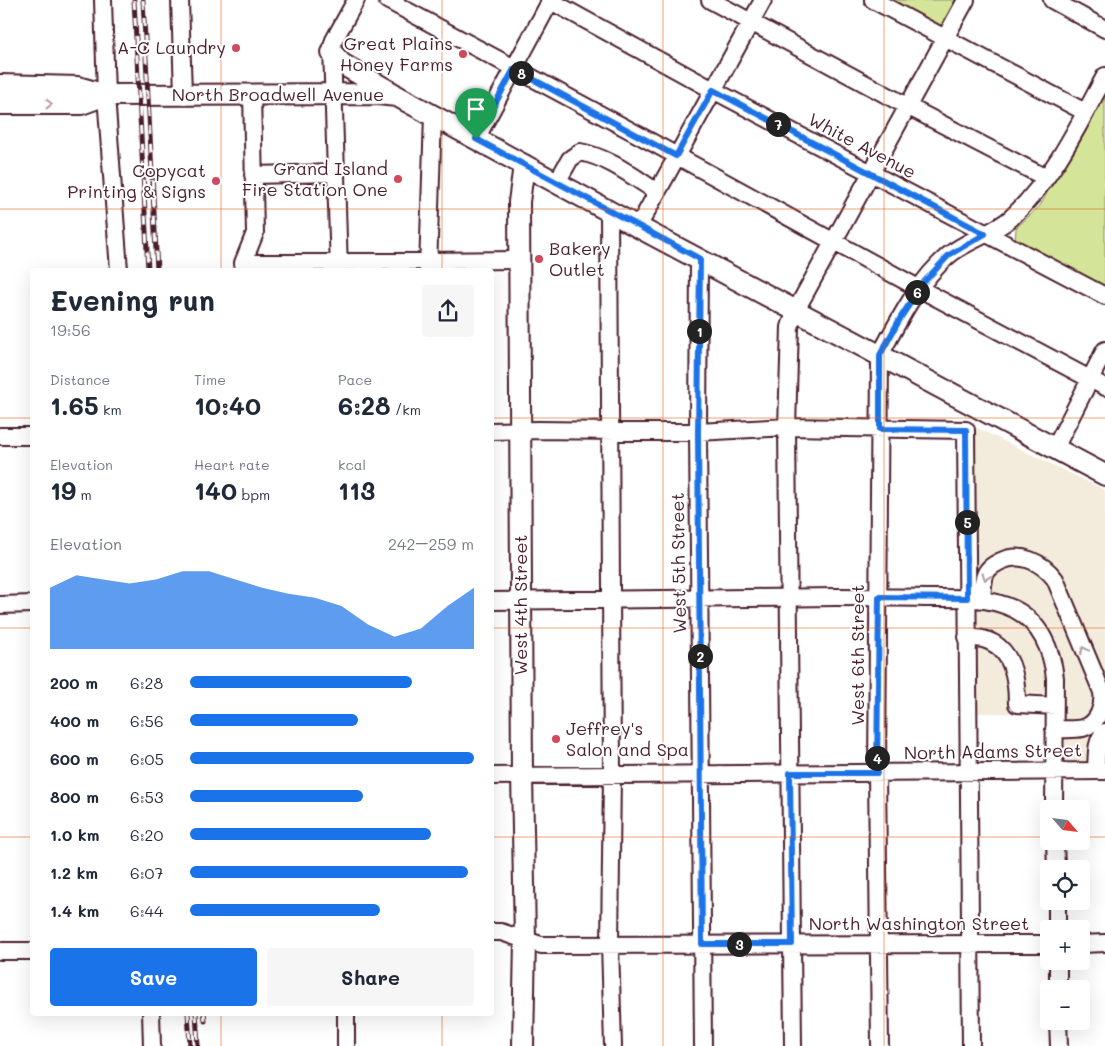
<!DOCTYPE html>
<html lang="en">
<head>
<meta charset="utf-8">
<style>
  :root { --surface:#fff; --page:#f6f6f7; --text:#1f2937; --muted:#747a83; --accent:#1a73e8 }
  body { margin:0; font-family:Mali,sans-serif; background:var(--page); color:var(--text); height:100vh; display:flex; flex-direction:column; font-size:19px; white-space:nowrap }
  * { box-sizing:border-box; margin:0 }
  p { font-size:16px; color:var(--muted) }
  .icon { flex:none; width:28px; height:28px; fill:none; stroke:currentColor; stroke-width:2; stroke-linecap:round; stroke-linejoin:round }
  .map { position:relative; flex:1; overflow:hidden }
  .drawer { position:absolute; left:30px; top:268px; width:464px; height:748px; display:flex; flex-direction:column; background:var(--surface); border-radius:5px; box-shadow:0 5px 20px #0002 }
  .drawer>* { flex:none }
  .needle { width:32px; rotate:118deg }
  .buttons { position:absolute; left:1040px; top:800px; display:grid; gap:10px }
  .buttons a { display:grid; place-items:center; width:50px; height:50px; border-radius:5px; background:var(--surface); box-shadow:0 5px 20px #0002; font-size:25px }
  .pin { position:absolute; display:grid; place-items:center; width:42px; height:42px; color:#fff; margin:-51px -21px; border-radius:50% 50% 50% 0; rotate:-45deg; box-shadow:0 0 5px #0007 }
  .pin .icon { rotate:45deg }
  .km { position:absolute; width:25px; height:25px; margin:-12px; border-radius:50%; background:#222; color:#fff; font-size:14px; line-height:25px; text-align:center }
  .round { display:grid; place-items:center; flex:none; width:52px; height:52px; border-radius:5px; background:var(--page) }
  .summary { display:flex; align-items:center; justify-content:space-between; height:85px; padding:0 20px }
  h1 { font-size:28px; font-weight:700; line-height:38px }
  .figures { display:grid; grid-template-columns:repeat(3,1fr); gap:8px; height:85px; padding:5px 20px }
  .figures div { display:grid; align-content:center }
  .figures b { font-size:25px; font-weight:700 }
  .figures small { font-size:14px; font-weight:400 }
  .figures p { font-size:14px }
  .chart { height:140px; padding:10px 20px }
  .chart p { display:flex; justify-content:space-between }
  .chart svg { width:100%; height:90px; margin-top:5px; fill:var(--accent); opacity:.7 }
  .action { display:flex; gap:10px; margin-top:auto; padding:10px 20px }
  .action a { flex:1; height:58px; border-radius:5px; background:var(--accent); color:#fff; font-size:20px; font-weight:700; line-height:58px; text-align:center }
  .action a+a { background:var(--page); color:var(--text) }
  ul { padding:0 20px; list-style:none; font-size:16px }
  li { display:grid; grid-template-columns:80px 60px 1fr; align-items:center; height:38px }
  li i { height:12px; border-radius:6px; background:var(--accent) }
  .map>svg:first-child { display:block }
  .built { fill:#f3ecdd }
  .green { fill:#d4e599; stroke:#8f8262 }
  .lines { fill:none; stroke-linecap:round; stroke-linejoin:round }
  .minor-casing { stroke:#4a1f2b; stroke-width:20 }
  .major-casing { stroke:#4a1f2b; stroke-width:24 }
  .minor { stroke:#fff; stroke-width:16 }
  .major { stroke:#fff; stroke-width:20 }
  .rail-casing { stroke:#4a1f2b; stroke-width:5 }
  .rail { stroke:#fff; stroke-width:3; stroke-dasharray:9; stroke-linecap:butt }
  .oneway { stroke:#ae9aa0 }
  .route-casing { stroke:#fff; stroke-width:10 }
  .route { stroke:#1a73e8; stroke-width:6 }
  .grid { fill:none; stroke:#e8590c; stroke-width:1; stroke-opacity:0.55 }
  .poi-dot { fill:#d1495b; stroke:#fff; stroke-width:2 }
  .labels { text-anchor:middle; stroke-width:4; stroke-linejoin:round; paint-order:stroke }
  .poi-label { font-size:18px; fill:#4a1f2b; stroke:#fff; text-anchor:end }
  .street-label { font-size:18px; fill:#4a1f2b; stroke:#fff }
</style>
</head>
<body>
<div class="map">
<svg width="1105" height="1046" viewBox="0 0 1105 1046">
  <rect width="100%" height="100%" fill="#fff"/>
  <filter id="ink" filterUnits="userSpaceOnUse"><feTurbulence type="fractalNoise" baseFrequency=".02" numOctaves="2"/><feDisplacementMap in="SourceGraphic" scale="10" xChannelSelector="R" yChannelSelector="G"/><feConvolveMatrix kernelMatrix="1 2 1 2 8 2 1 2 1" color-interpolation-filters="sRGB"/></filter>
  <g filter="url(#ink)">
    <path class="built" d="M 971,425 L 1105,490 L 1105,765 L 1063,764 L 1064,714 L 977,713 Z"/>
    <path class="green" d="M 893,0 L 957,0 L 942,27 Z
      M 1105,85 L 1105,291 L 1015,243 L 1016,228 L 1040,206 Z"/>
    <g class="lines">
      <g class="minor-casing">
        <path id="minor" d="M 103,0 L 106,95 L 119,270
          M 180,0 L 183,94
          M 387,0 L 635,133 L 920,289 L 1105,387
          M 549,0 L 713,90 L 1105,296
          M 710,0 L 907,106 L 1046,178
          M 873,0 L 1085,112
          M 1052,0 L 1105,29
          M 476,139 L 551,0
          M 253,175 L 335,173
          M 557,182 L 570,159 L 580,152 C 608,157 634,177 657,192
          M 609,211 L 612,775 L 610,944 L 613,1046
          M 638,227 L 763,0
          M 699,259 L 698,432 L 703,1046
          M 243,263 L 519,260
          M 244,270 L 243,263 L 255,233 L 252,94
          M 339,270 L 332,47 L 334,40 L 356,0
          M 428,270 L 433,115
          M 491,431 L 538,430 L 698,432 L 787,427 L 966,430 L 971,1046
          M 0,436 L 32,436
          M 1055,448 L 1105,350
          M 982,600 C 983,590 982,577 988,570 C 991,566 997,563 1001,561 C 1021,552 1042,562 1055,579 L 1102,692 C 1104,706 1098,724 1083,728 C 1074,730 1063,729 1054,729
          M 491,601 C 606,600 720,598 835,597 C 865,597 895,597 925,598 C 955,598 987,596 1014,609 C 1040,622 1052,650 1055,678 L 1054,809
          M 0,605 L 32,604
          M 967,637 C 972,638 978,638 983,639 C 1013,647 1017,679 1017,704 L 1055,706
          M 1096,771 C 1097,758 1095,740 1105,732
          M 491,776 L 1105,771
          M 1055,841 L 1056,869
          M 1057,901 L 1057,929
          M 491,932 L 501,932 L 541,945 L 1049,944
          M 1081,944 L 1105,943
          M 0,951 L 32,951
          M 1058,961 L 1058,989
          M 151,1012 L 152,1046
          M 346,1012 L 346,1046
          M 1058,1021 L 1059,1046
          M 793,1046 L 787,427 L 790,327 L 796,310 L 966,0
          M 880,1046 L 877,773 L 880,355 C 899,320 918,281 949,255 C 967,240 993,234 1011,218 C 1053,179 1078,126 1105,76"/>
      </g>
      <g class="major-casing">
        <path id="major" d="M 332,53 L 342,64 L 394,94
          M 0,85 L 78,87 L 106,95 L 378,94 L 397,96 L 638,227 L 1105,475
          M 0,104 L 81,104 L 106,95
          M 523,1046 L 525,940 L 522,775 L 519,202 L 524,165"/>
      </g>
      <use href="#minor" class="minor"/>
      <use href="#major" class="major"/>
      <g class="rail-casing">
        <path id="rail" d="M 134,0 L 148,270
          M 143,0 L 157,270
          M 188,1012 L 190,1046
          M 196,1012 L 198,1046
          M 204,1012 L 205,1021"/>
      </g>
      <use href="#rail" class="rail"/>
    </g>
    <defs><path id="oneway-chevron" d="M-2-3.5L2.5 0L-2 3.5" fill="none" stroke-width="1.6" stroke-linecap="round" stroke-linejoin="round" transform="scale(1.25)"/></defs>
    <g class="oneway">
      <use href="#oneway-chevron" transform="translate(49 104)"/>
      <use href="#oneway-chevron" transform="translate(986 577) rotate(109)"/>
      <use href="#oneway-chevron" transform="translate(1084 650) rotate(-113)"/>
    </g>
  </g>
  <g class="lines" filter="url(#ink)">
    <g class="route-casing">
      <path id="route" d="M 514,69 L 676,156 L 713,90 L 985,234 L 949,255 L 924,282 L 901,317 L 880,355 L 880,429 L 966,430 L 967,598 L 879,597 L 877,773 L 790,773 L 792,944 L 702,944 L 698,432 L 700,259 L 476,139 Z"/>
    </g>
    <use href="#route" class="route"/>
  </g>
  <path class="grid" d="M 221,0 L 221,270M 442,0 L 442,270M 663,0 L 663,1046M 884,0 L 884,1046M 0,209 L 1105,209M 0,418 L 32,418M 491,418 L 1105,418M 0,628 L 32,628M 491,628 L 1105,628M 0,837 L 32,837M 491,837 L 1049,837M 1081,837 L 1105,837M 221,1012 L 221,1046M 442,1012 L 442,1046"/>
  <g class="poi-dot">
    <circle cx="236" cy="48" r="5"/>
    <circle cx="463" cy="54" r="5"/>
    <circle cx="398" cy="179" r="5"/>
    <circle cx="216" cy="181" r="5"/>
    <circle cx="539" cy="259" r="5"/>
    <circle cx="556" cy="739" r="5"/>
  </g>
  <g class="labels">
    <g class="poi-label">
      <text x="453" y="50">Great Plains<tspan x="453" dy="21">Honey Farms</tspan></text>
      <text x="226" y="54">A-C Laundry</text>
      <text x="388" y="175">Grand Island<tspan x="388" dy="21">Fire Station One</tspan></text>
      <text x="206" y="177">Copycat<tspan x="206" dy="21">Printing &amp; Signs</tspan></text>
      <text x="549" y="255" text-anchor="start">Bakery<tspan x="549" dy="21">Outlet</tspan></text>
      <text x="566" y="735" text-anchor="start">Jeffrey's<tspan x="566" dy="21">Salon and Spa</tspan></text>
    </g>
    <g class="street-label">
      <text x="278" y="101">North Broadwell Avenue</text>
      <text transform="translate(862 146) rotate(28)" y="6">White Avenue</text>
      <text transform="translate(679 563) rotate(-91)" y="6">West 5th Street</text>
      <text transform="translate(521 605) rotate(-90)" y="6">West 4th Street</text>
      <text transform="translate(858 655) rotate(-90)" y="6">West 6th Street</text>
      <text transform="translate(993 752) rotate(-1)" y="6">North Adams Street</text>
      <text x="919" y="930">North Washington Street</text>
    </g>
  </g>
</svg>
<div class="buttons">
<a><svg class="needle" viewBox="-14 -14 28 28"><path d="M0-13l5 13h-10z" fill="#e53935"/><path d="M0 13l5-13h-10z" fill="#747a83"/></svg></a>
<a><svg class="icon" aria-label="locate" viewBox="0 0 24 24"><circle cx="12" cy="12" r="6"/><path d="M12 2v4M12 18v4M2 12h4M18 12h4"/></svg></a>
<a>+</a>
<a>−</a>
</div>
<div class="pin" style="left:476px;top:139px;background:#1e9e55"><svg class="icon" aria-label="arrive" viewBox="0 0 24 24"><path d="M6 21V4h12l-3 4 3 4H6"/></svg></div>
<b class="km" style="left:699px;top:331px">1</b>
<b class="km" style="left:700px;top:656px">2</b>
<b class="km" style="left:739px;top:944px">3</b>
<b class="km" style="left:877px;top:758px">4</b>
<b class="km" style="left:967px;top:522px">5</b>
<b class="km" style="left:917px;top:292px">6</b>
<b class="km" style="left:778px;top:124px">7</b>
<b class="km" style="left:521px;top:73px">8</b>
<section class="drawer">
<div class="summary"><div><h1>Evening run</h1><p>19:56</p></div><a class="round"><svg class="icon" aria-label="share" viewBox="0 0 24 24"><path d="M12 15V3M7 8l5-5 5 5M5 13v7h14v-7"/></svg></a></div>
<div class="figures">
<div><p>Distance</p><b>1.65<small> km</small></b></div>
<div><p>Time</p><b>10:40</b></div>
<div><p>Pace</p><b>6:28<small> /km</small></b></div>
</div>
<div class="figures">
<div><p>Elevation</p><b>19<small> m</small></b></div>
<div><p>Heart rate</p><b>140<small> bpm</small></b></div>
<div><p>kcal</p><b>113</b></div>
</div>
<div class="chart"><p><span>Elevation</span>242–259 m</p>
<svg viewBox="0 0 160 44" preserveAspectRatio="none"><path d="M0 44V14L10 8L20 10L30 12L40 10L50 6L60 6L70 10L80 14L90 17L100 19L110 23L120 32L130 38L140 34L150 23L160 14V44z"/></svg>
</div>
<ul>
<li><b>200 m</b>6:28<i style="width:78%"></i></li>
<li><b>400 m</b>6:56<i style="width:59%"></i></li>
<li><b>600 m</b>6:05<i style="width:100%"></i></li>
<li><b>800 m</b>6:53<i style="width:61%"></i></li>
<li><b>1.0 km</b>6:20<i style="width:85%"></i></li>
<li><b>1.2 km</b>6:07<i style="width:98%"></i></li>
<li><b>1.4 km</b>6:44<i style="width:67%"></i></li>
</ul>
<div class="action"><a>Save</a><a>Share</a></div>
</section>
</div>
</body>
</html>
